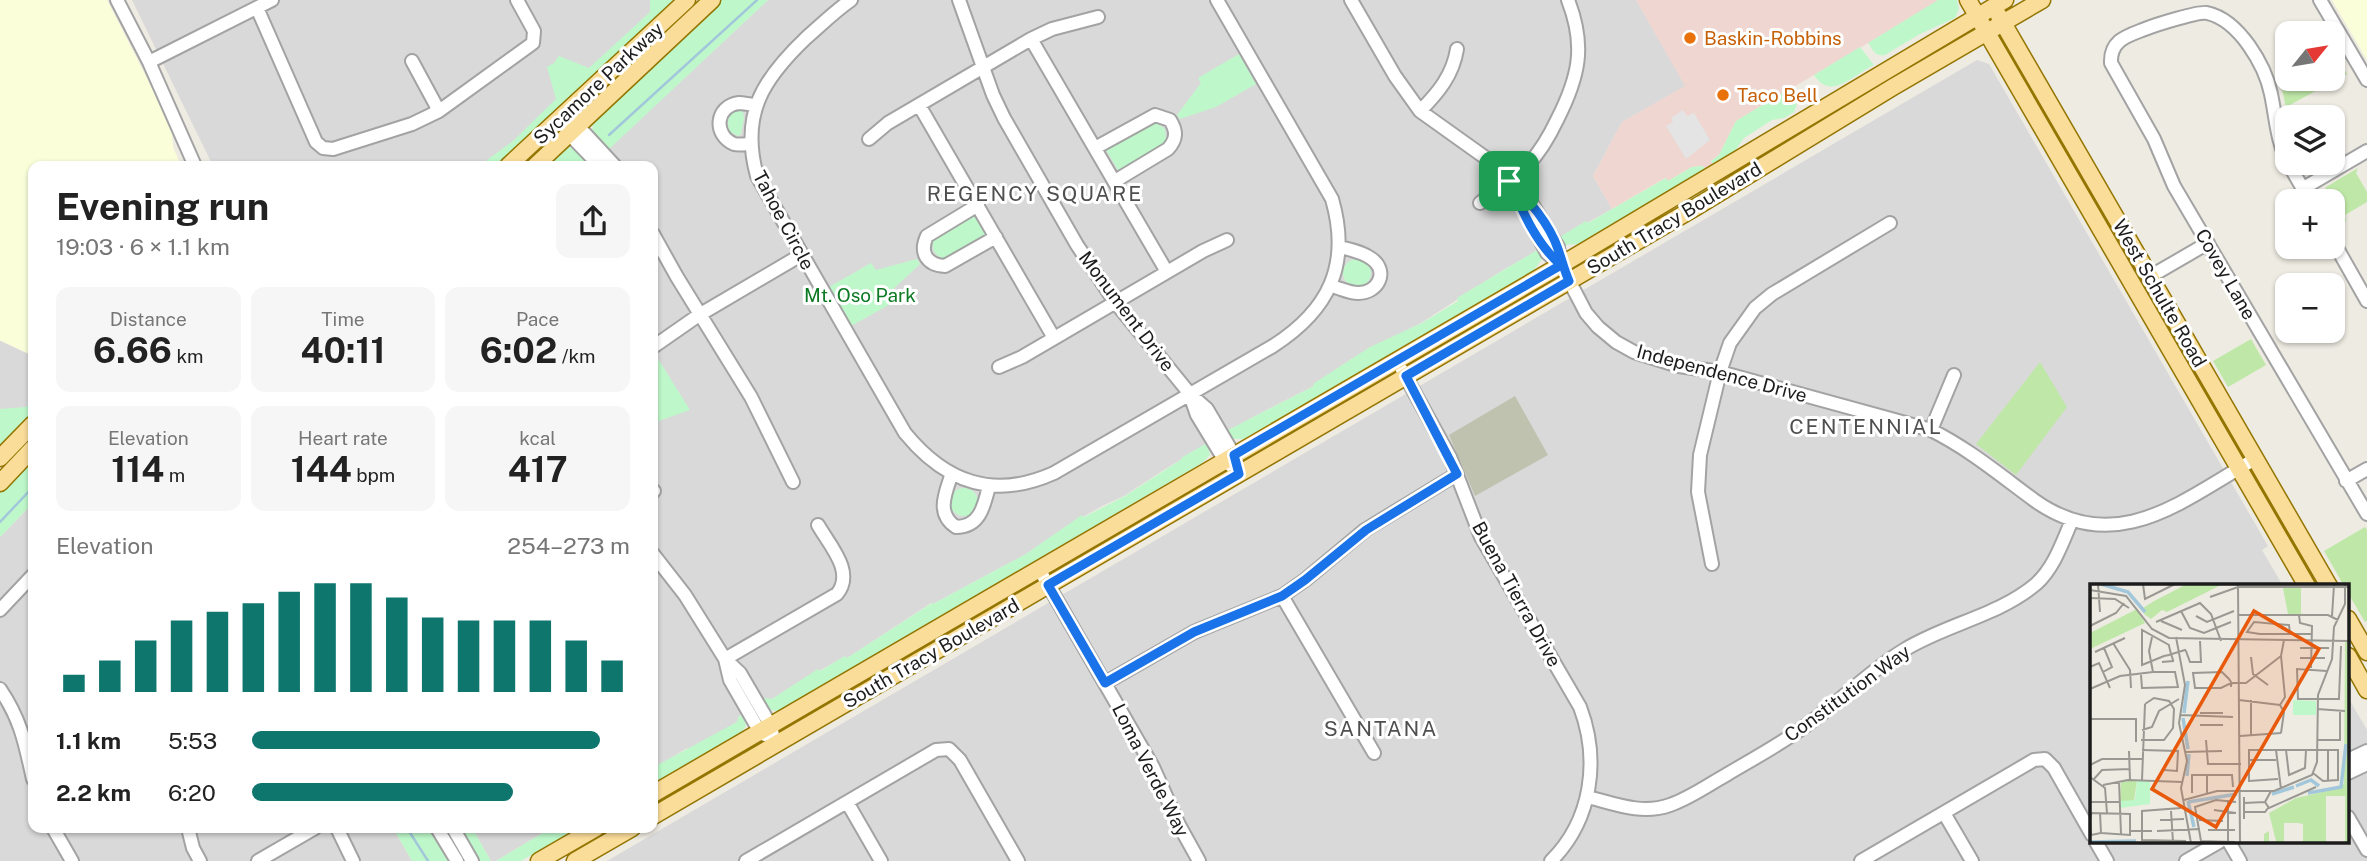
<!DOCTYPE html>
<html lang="en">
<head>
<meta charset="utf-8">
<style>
  :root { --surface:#fff; --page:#f6f6f6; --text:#222; --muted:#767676; --accent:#0f766e }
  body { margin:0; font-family:"Public Sans",sans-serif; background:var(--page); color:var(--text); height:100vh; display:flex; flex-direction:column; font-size:26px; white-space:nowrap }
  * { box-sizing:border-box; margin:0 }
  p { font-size:23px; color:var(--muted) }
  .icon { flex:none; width:38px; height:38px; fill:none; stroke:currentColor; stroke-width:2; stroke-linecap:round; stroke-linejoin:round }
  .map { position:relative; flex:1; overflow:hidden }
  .details { position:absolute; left:28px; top:161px; width:630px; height:672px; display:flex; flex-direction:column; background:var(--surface); border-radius:14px; box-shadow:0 2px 5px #0004 }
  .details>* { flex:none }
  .needle { width:46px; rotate:60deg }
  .fabs { position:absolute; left:2275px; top:21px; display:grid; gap:14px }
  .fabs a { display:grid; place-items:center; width:70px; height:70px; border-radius:14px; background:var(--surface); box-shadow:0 2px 5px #0004; font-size:35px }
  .pin { position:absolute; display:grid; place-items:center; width:60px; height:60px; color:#fff; margin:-30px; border-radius:14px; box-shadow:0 4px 10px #0006 }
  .round { display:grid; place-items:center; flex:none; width:74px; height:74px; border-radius:14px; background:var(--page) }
  .head { display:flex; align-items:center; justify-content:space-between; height:119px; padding:0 28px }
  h1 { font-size:38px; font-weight:700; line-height:52px }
  .stats { display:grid; grid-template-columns:repeat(3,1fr); gap:10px; height:119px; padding:7px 28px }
  .stats div { display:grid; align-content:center; border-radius:14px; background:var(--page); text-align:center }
  .stats b { font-size:35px; font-weight:700 }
  .stats small { font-size:19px; font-weight:400 }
  .stats p { font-size:19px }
  .chart { height:196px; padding:14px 28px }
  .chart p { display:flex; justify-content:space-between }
  .chart svg { width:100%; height:126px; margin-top:7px; stroke:var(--accent); stroke-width:6 }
  ul { padding:0 28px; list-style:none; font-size:23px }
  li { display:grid; grid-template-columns:112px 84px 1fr; align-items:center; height:52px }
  li i { height:18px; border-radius:9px; background:var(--accent) }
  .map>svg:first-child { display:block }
  .residential { fill:#dad9d9 }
  .commercial { fill:#efd6d1 }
  .education { fill:#faffda }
  .construction { fill:#bfc2ae }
  .grass { fill:#bfe8a8 }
  .park { fill:#bef8ca }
  .parking { fill:#e4e4e4 }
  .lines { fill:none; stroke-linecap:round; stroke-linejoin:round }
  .stream { stroke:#a2c7db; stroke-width:2.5 }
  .minor-casing { stroke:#a3a3a3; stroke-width:16 }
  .major-casing { stroke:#937501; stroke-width:19 }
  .minor { stroke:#fff; stroke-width:12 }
  .major { stroke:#fbdd9a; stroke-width:16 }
  .route-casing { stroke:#fff; stroke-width:14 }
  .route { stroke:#1a73e8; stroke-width:9 }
  .food-dot { fill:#e8710a; stroke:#fff; stroke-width:2.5 }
  .labels { text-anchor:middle; stroke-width:6; stroke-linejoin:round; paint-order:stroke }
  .food-label { font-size:19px; fill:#c56008; stroke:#fff; text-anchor:start }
  .street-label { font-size:19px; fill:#1c1c1c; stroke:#fff }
  .park-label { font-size:19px; fill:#0c7923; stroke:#fff }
  .neighbourhood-label { font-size:21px; letter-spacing:2px; fill:#4f4f4f; stroke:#fff }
  .inset-river { fill:none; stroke:#a2c7db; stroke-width:3.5 }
  .inset-road { fill:none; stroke:#9a9893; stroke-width:2 }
  .view { fill:#e8590c; fill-opacity:0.15; stroke:#e8590c; stroke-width:3.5 }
  .inset-edge { fill:none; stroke:#1c1c1c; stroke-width:3.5 }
</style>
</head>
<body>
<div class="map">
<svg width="2367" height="861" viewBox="0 0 2367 861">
  <rect width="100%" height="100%" fill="#eeebe2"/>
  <path class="residential" d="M 132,0 L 650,0 L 650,12 L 536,122 L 483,166 L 213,166 Z
    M 768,0 L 1636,0 L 1686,86 L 1622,122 L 1593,176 L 1612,209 L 1503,270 L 1421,323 L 1351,359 L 1314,386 L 1253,417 L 1162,471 L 1124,496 L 1102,506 L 1064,528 L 1026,554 L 933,604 L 931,603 L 846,659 L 844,657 L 819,671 L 818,670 L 772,699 L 739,716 L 737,722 L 689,750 L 687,748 L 653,769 L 653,166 L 590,166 Z
    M 1977,60 L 1989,64 L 2268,546 L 2262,550 L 2283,586 L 2092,586 L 2092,842 L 2348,842 L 2348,697 L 2367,730 L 2367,861 L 607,861 Z
    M 0,341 L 33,356 L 33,402 L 0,437 Z
    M 33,503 L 33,828 L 393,828 L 412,861 L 0,861 L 0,537 Z
    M 472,828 L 551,828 L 496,861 L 491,861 Z"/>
  <path class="commercial" d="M 1636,0 L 1938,0 L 1939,1 L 1736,121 L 1719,155 L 1711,161 L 1713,165 L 1705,169 L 1702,166 L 1692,167 L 1668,181 L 1665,178 L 1612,209 L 1593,176 L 1622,122 L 1685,86 Z"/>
  <path class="education" d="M 0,0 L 107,0 L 160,104 L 172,132 L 173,147 L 181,166 L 33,166 L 33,356 L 0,340 Z
    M 2332,0 L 2367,0 L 2367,60 Z"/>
  <path class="construction" d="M 1515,396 L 1548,455 L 1475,496 L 1449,435 Z"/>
  <path class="grass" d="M 2333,50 L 2347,74 L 2286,107 L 2278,72 L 2287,66 L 2287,79 L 2333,79 Z
    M 2358,168 L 2356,173 L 2367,192 L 2367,202 L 2345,215 L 2346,221 L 2337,227 L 2333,220 L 2333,201 L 2322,201 L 2326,187 Z
    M 2251,339 L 2266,365 L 2228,387 L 2213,361 Z
    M 2040,362 L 2067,407 L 2016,475 L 1976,444 Z
    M 2365,527 L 2367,530 L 2367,621 L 2365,622 L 2348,593 L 2348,586 L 2344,586 L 2324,551 Z"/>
  <path class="park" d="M 650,0 L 678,0 L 509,158 L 498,166 L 479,166 L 513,141 L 556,99 L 547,67 L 554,63 L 559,56 L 589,68 L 650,12 Z
    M 721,0 L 768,0 L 608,150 L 592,133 L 593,121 Z
    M 1938,0 L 1957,0 L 1959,9 L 1955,18 L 1920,34 L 1885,55 C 1875,57 1873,50 1868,43 Z
    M 1860,47 L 1874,65 C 1854,74 1831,102 1814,75 Z
    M 1239,54 L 1256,84 L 1216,107 L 1180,119 L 1177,115 L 1201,83 L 1198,78 Z
    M 1792,87 L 1798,101 L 1794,112 L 1784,118 L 1772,120 L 1744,138 L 1734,152 L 1713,165 L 1711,161 L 1719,155 L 1736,121 Z
    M 738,109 L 743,112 L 744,118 L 741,134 L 738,136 L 730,132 C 726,122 728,113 738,109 Z
    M 1151,122 L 1157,123 L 1165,129 L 1166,139 L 1164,145 L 1126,168 L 1118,170 L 1106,150 L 1110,145 Z
    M 569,147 L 576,149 L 591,165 L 544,166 L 563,149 Z
    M 1703,166 L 1705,169 L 1578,244 L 1565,245 L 1558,238 L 1586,221 L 1588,223 L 1666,178 L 1668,181 L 1692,167 Z
    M 975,216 L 986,235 L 981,240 L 948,259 C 935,258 929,249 935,237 L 968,217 Z
    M 1539,249 L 1542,259 L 1534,270 L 1244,439 L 1234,439 L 1226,431 L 1314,386 L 1313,384 L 1370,347 L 1422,323 L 1458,301 L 1457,298 Z
    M 917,259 L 920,264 L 889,293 L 894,302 L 851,326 L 829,287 L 871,263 L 876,270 Z
    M1343 273a14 14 0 1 1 28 0a14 14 0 1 1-28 0Z
    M 655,354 L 690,410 L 653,423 L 653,356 Z
    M 33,400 L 33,415 L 0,449 L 0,409 L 26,407 Z
    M 1207,443 L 1210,455 L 1202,463 L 783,708 L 778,711 L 769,710 L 761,700 L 765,698 L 772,699 L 818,669 L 820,671 L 845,656 L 847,658 L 932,603 L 933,604 L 1026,554 L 1082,515 L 1084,517 L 1125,496 L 1182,459 L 1181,458 Z
    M 33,457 L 33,503 L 0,537 L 0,491 Z
    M950 502a14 14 0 1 1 28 0a14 14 0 1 1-28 0Z
    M 744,715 L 746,726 L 741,733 L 653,784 L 654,767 L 737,722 L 739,716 Z
    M 393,828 L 430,828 L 449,861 L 412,861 Z
    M 460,828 L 472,828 L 491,861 L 479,861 Z
    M 551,828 L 578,828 L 521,861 L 496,861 Z"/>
  <path class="parking" d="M 1683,110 L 1687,116 L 1694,113 L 1710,140 L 1686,159 L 1666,126 L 1673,122 L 1671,118 Z"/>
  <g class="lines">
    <path class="stream" d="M 609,135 L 757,0
      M 575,166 L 576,166
      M 0,522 L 33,487
      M 407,828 L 428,861"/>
    <g class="minor-casing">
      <path id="minor" d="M 117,0 L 149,62 L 195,166
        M 851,0 C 835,11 821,25 806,38 C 763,79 740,114 757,176 L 905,433 C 946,483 994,500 1054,473 L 1273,346 C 1329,310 1351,265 1332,199 L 1217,0
        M 959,0 L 993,95 L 1004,118 L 1077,245 L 1115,302 L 1190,394 L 1207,409 L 1234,455 L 1239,474
        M 1351,0 L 1395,76 L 1420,111 L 1490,161 L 1529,199 L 1558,247 L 1561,265 L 1586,313 L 1598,327 L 1616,342 L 1634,352 L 1679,366 L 1720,372 L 1931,430 C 1969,449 2000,475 2034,500 C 2116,559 2183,500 2255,459
        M 2320,0 L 2367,80
        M 257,8 L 316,142 L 323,148 L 333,149 L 412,124 L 439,111 L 533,43 L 534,31 L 517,0
        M 1031,39 L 1167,272
        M 412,61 L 439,111
        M 149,62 L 272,0
        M 919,105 L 1054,338
        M 1420,111 C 1438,93 1453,75 1457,49
        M 571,123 L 578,126 L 615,166
        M 566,128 L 569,134 L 600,166
        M 869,139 L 888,123 L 1031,39 L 1052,29 L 1098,17
        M 751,144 C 746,144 738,145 734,144 C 713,135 715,106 739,103 C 744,103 750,105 756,105
        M 1095,148 L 1155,115 L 1170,120 C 1177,131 1177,139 1168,149 L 1115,181
        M 2287,162 C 2277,140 2276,118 2271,94 C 2265,65 2239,20 2207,13 C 2199,11 2155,25 2145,29 C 2127,36 2110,40 2111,63 L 2154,139 L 2174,186 L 2367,514
        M 2288,163 L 2310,201
        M 1512,187 L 1547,253 L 1561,265
        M 2302,189 L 2367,151
        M 1480,203 C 1495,191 1514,180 1527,166 C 1540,152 1549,137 1557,120 C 1579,77 1586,46 1568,0
        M 978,205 L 927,236 C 919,253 927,265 945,266 L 996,237
        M 653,234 L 677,277 L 751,397 L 793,482
        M 2333,241 L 2367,301
        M 2151,276 L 2208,243
        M 1331,286 C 1340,288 1349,293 1358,293 C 1378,293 1389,272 1372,259 C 1363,252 1351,250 1340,247
        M 653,347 L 699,315 L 801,255
        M 999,367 L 1022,357 L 1203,251 L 1227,240
        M 1402,370 L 1450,457 L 1481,537 L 1580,707 C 1600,760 1592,820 1551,861
        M 1190,395 L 1197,415 L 1225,461 L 1231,466
        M 1931,430 L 1954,375
        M 951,476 C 945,494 936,514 956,527 C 980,527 984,506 989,486
        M 2346,481 L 2367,469
        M 653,492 L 654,491
        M 653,554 L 685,595 L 725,659 L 740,673 L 771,726 L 775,744
        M 1712,564 L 1698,492 L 1700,455 L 1720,372 L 1730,343 L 1755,308 L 1772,294 L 1890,223
        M 1039,569 L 1153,767 L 1179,825 L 1199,861
        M 1282,596 L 1374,753
        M 0,610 L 33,575
        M 725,659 L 837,594 C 855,572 830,546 818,525
        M 725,659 L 730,680 L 760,732 L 765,735
        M 1105,683 L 1194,632 L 1282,596 L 1305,580 L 1365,530 L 1457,474
        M 0,689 C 21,720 25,743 33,779
        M 2348,760 L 2367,751
        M 2348,773 L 2367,764
        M 1588,797 C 1615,804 1642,815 1670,805 C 1690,798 1708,785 1726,775 C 1758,756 1791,738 1820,715 C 1848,694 1874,668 1904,650 C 1946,624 1998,616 2036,584 C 2054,568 2063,541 2072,520
        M 847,802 L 881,861
        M 1944,813 L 1972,861
        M 2348,817 L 2367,850
        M 53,828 L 72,861
        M 188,828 L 193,848 L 200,861
        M 337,828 L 353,861
        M 437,828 L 457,861
        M 453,828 L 472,861
        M 2096,842 L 2107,861
        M 2229,842 L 2240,861
        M 258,861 L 315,828
        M 746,861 L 936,750 L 949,749 L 960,760 L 1018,861
        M 1861,861 L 2034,760 L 2045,759 L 2054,768 L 2092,835
        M 2186,861 L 2219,842"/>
    </g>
    <g class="major-casing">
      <path id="major" d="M 1968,0 L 2307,586
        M 1999,16 L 2329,586
        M 508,166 L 687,0
        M 535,166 L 712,0
        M 0,458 L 33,424
        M 0,483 L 33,448
        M 2348,619 L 2367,652
        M 2348,656 L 2367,690
        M 653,794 L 1561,265 L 2005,0
        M 653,816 L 1696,207 L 1893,87 L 2042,0
        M 539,861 L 596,828
        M 575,861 L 632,828"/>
    </g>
    <use href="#minor" class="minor"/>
    <use href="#major" class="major"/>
  </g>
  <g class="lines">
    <g class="route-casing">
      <path id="route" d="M 1509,181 C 1522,210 1536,244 1561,265 L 1234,455 L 1239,474 L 1048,585 L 1105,683 L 1194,632 L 1282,596 L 1305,580 L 1366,530 L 1457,474 L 1406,376 L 1569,281 C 1564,270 1562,260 1558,249 C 1550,225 1528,198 1509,181"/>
    </g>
    <use href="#route" class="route"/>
  </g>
  <g class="food-dot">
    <circle cx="1690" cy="38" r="7"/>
    <circle cx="1723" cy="95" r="7"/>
  </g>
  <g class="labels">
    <g class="food-label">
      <text x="1704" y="45">Baskin-Robbins</text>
      <text x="1737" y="102">Taco Bell</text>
    </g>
    <g class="street-label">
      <text transform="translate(598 83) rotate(-43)" y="7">Sycamore Parkway</text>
      <text transform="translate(1674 218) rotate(-31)" y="7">South Tracy Boulevard</text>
      <text transform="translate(784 220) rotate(62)" y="7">Tahoe Circle</text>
      <text transform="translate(2226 274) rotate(60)" y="7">Covey Lane</text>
      <text transform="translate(2160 293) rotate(60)" y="7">West Schulte Road</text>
      <text transform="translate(1127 311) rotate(53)" y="7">Monument Drive</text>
      <text transform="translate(1722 373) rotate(15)" y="7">Independence Drive</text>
      <text transform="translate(1517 594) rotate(61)" y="7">Buena Tierra Drive</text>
      <text transform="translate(931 653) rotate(-30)" y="7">South Tracy Boulevard</text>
      <text transform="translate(1847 693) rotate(-36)" y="7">Constitution Way</text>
      <text transform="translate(1151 770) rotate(63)" y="7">Loma Verde Way</text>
    </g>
    <g class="park-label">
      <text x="860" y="302">Mt. Oso Park</text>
    </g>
    <g class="neighbourhood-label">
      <text x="1035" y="201">REGENCY SQUARE</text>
      <text x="1866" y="434">CENTENNIAL</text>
      <text x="1381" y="736">SANTANA</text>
    </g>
  </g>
  <g transform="translate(2090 584)">
    <rect width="259" height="259" fill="#eeebe2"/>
    <path d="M 97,0 L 133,0 L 77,28 L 72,26 L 61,35 L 54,30 L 53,24 L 64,17 ZM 193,4 L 211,4 L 211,30 L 198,30 ZM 47,25 L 55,39 L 0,65 L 0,49 ZM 255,58 L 258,58 L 259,259 L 255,259 L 255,212 L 236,212 L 236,259 L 213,259 L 213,240 L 208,239 L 194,239 L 194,259 L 174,259 L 174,250 L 179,247 L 179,258 L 186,257 L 179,229 L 206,214 L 251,204 L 254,199 ZM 47,196 L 44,217 L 30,217 L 31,198 Z" fill="#bfe8a8"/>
    <path d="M 203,116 L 226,117 L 226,131 L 203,131 ZM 47,196 L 60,197 L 60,220 L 30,224 L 30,217 L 45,216 Z" fill="#bef8ca"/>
    <path class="inset-river" d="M 11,0 L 38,8 L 55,28M 94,129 L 98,97M 93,134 L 98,165M 97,192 L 99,170M 206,202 L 221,196 L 229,202M 218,209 L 251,203 L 256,160M 182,210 L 204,203M 98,217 L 104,243M 98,218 L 147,210M 0,258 L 46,257"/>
    <path class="inset-road" d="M 8,0 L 10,28M 53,0 L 55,15 L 85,0M 148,0 L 150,259M 0,6 L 36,12 L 62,45 L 79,54 L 259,57M 120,13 L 148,3 L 259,3M 0,14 L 25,15 L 39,24M 91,27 L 100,44 L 114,49 L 141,38M 149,31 L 238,31 L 248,36M 209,31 L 210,39 L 222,42 L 221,84M 106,32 L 117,38 L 144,27M 242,32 L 244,1M 71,37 L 92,46M 66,38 L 110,19 L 121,30 L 131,57M 0,42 L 26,29 L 34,19M 200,50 L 199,41 L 164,38 L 157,48 L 170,50 L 222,50M 62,53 L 59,67 L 63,88M 86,53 L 95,101 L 89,139 L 97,177 L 91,204 L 101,259M 23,59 L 40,86 L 41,104M 210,64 L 239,64M 96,67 L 100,78 L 111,78 L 110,57M 5,68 L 35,54M 161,73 L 163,90 L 178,101M 210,74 L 235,74M 72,78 L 83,77 L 83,76 L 81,70 L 79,62 L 79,61 L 52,46 L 52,81 L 74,72 L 79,71 L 81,70 L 82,70 L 95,66 L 96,67M 0,83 L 9,79 L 20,104M 237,87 L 207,85 L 208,115 L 249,115 L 251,62M 13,88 L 22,83 L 14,64M 141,103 L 141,98 L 139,95 L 132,88 L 103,89 L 105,104 L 131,104 L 139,100 L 141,100 L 143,99 L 156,99 L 191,72 L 194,56M 0,105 L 30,92 L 63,88 L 85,88 L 88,103 L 52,104 L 51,91M 149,116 L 190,121M 161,116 L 161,152M 190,121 L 195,113 L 191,72M 190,121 L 194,128 L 191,149M 227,125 L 255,127M 110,129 L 133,129M 90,131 L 143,133M 0,135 L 46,135 L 46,158M 110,141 L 133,141M 52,146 L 62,143 L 69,127 L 89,115M 150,152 L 191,149M 51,156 L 74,156 L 83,144 L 84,125 L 79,117 L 64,114 L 55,120M 116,156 L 118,180 L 151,180M 227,156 L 250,156 L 250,126M 52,166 L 88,167 L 87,187 L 74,186M 186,166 L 191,205M 196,166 L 199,191 L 215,184 L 216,166M 238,166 L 238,197M 39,167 L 40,196M 95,168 L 132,167M 159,176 L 186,176M 0,181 L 12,175 L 52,175M 0,193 L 15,204 L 17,229M 4,195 L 12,186 L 40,185M 188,195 L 159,197 L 159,166 L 248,166 L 248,196 L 233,197 L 223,189M 52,196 L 55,120M 29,197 L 31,250M 13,201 L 38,196 L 92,198M 181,207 L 175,218 L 179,224 L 226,203M 102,209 L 102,191 L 117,191M 117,210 L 117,191 L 142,191 L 143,203M 154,213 L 154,235M 94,216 L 127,207 L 184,207 L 222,191 L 227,178 L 228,111 L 242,75 L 244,43 L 255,20 L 255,0M 138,216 L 138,257M 0,218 L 29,218M 154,219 L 175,218M 91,224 L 52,227 L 52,256 L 96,257M 124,226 L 146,229M 81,227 L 83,258M 154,228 L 175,228 L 178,224M 70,236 L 94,235M 109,236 L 133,237M 0,238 L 1,229 L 40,230 L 40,251 L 11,249M 0,238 L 1,251 L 11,249 L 10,229M 118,246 L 145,246M 41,247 L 62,247M 67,247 L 110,245M 145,258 L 111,257 L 105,223 L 126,216 L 146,218"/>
    <path class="view" d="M 164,27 L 229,65 L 126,243 L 62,205 Z"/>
    <rect width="259" height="259" class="inset-edge"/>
  </g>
</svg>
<div class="fabs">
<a><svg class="needle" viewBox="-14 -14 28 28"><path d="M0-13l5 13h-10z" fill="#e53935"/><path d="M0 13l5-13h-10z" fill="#767676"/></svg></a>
<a><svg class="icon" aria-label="layers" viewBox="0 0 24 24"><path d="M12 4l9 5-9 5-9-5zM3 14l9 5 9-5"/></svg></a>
<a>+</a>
<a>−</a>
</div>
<div class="pin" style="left:1509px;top:181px;background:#1e9e55"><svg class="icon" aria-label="arrive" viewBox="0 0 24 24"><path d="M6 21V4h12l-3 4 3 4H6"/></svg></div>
<section class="details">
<div class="head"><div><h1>Evening run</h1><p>19:03 · 6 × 1.1 km</p></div><a class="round"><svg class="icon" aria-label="share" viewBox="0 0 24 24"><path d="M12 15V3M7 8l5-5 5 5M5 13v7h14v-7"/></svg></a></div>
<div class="stats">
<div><p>Distance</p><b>6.66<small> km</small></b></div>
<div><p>Time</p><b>40:11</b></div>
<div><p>Pace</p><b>6:02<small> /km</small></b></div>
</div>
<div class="stats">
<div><p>Elevation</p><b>114<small> m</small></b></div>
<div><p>Heart rate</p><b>144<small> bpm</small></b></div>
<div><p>kcal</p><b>417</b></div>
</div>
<div class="chart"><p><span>Elevation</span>254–273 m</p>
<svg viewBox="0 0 160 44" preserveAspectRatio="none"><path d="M5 44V38M15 44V33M25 44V26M35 44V19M45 44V16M55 44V13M65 44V9M75 44V6M85 44V6M95 44V11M105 44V18M115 44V19M125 44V19M135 44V19M145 44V26M155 44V33"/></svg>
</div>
<ul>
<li><b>1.1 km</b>5:53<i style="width:92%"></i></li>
<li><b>2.2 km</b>6:20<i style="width:69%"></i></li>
</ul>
</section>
</div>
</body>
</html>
